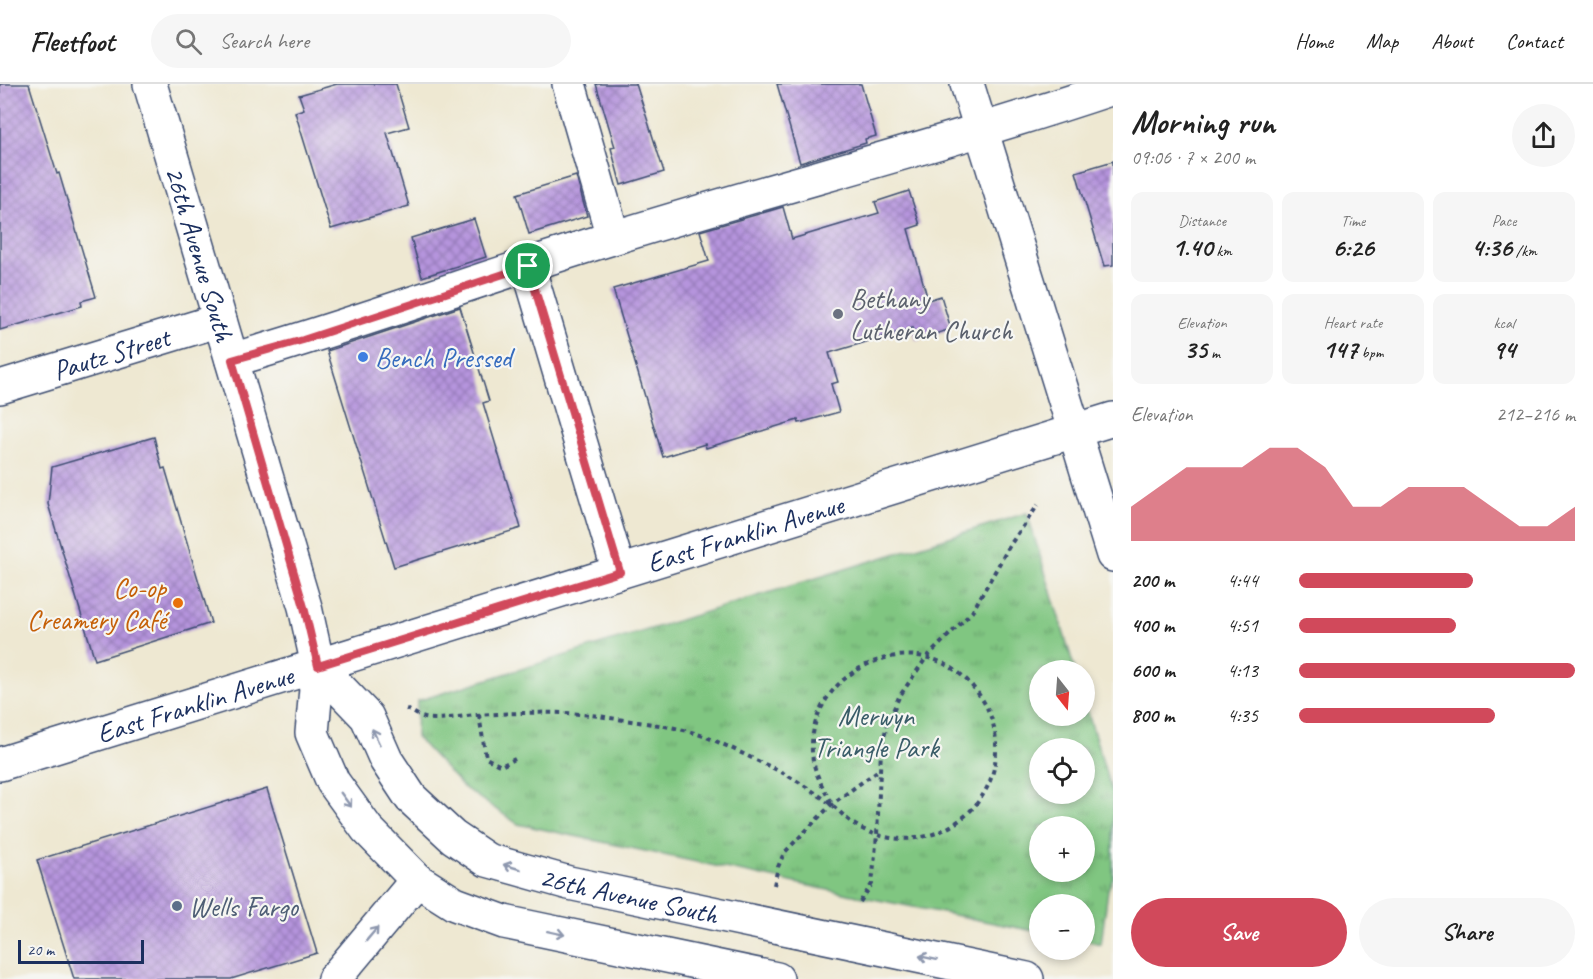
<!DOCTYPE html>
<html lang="en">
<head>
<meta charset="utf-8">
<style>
  :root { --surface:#fff; --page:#f6f6f6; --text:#222; --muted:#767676; --line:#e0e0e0; --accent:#d1495b }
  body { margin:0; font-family:Caveat,sans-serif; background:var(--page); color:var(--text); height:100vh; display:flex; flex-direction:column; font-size:22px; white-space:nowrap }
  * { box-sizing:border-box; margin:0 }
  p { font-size:20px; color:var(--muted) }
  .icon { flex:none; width:33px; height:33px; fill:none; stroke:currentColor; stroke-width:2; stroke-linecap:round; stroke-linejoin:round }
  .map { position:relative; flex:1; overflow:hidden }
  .drawer { display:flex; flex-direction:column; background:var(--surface); width:480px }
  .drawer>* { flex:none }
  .needle { width:39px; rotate:163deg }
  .buttons { position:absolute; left:1029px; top:576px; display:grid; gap:12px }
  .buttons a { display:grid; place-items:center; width:66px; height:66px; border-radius:50%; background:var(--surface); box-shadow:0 3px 9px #0003; font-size:30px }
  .scale { position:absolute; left:18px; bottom:15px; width:126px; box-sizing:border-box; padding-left:6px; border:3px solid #1b2f5e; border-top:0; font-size:16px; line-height:21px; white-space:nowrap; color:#1b2f5e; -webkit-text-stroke:4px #f6f6f2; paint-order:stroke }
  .pin { position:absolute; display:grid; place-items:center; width:51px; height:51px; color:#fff; margin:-26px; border:3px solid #fff; border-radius:50%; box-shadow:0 2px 6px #0007 }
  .round { display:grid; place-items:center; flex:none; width:63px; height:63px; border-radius:32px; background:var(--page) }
  .summary { display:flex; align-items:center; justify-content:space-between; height:102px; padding:0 18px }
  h1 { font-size:33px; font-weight:600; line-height:45px }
  .stats { display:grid; grid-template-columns:repeat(3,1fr); gap:9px; height:102px; padding:6px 18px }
  .stats div { display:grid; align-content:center; border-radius:12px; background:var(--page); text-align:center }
  .stats b { font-size:26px; font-weight:600 }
  .stats small { font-size:16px; font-weight:400 }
  .stats p { font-size:16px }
  .chart { height:168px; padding:12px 18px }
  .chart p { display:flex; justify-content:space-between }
  .chart svg { width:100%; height:108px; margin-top:6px; fill:var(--accent); opacity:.7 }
  .button { display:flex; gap:12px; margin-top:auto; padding:12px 18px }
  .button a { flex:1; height:69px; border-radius:36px; background:var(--accent); color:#fff; font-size:24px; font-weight:600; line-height:69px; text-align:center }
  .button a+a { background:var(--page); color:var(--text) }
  ul { padding:0 18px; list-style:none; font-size:20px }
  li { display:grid; grid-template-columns:96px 72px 1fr; align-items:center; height:45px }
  li i { height:15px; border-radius:8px; background:var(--accent) }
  header { display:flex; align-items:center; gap:36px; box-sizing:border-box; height:84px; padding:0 30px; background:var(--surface); border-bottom:2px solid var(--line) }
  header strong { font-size:28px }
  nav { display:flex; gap:33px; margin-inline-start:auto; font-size:21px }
  .search { width:420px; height:54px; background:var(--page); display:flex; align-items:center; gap:15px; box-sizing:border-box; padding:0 21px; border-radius:33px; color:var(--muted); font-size:22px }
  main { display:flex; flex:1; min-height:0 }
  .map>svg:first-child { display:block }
  .grass { fill:url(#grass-tufts); stroke:#4e7a70; stroke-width:1.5; fill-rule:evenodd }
  .building { fill:url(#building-cross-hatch) }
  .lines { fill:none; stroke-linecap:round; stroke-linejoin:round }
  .minor-casing { stroke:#3b4b6f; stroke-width:36 }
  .path { stroke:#3b4b6f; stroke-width:4; stroke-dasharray:4.5 4.5; stroke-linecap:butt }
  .minor { stroke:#fff; stroke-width:33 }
  .oneway { stroke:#8d97ae }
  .route-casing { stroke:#fff; stroke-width:12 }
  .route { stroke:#d1495b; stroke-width:8 }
  .worship-dot { fill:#6b7280; stroke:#f6f6f2; stroke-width:2 }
  .shop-dot { fill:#3f7fe0; stroke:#f6f6f2; stroke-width:2 }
  .food-dot { fill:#e8710a; stroke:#f6f6f2; stroke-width:2 }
  .service-dot { fill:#5c6f8a; stroke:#f6f6f2; stroke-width:2 }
  .labels { text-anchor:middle; stroke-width:4.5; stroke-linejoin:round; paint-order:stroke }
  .street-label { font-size:28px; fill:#1b2f5e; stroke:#f6f6f2 }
  .worship-label { font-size:28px; fill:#5b616d; stroke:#f6f6f2; text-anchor:start }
  .shop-label { font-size:28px; fill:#366cbe; stroke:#f6f6f2; text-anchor:start }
  .food-label { font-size:28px; fill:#c56008; stroke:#f6f6f2; text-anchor:end }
  .park-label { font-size:28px; fill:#395c68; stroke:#f6f6f2 }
  .service-label { font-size:28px; fill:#4e5e75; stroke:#f6f6f2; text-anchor:start }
</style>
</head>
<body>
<header>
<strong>Fleetfoot</strong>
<div class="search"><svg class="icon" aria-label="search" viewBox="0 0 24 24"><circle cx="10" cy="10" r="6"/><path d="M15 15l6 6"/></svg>Search here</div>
<nav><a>Home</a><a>Map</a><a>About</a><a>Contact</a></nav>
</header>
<main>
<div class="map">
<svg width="1113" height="895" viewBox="0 0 1113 895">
  <defs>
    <pattern id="grass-tufts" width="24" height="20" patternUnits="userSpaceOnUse" patternTransform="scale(1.5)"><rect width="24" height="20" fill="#80c681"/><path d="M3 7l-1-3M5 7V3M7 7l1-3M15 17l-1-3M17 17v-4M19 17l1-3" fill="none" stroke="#68a16d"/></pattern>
    <pattern id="building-cross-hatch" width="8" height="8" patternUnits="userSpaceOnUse" patternTransform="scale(1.5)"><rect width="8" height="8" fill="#b694dd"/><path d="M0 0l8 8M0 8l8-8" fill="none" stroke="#9379b6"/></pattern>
  </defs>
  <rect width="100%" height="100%" fill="#f6f6f2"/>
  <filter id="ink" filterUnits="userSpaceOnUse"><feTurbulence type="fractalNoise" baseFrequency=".0167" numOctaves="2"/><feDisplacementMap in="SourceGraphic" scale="12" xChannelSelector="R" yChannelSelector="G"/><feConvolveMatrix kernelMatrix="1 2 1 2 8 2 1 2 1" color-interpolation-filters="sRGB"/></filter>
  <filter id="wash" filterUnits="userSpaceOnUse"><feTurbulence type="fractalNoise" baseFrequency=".008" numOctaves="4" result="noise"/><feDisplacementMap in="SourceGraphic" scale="24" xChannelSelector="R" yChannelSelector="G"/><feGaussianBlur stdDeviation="1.35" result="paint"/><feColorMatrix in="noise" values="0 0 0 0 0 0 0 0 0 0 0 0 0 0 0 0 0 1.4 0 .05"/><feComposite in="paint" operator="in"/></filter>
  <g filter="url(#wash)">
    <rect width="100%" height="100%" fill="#eee8d2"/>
    <path class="grass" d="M 1027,429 L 1075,586 L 1040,586 L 1040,632 L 1084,632 L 1085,619 L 1113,712 L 1113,793 L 1108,806 L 1101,860 L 1085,856 L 1084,820 L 1040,820 L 1039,848 L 833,807 L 518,740 L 463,703 L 416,653 L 417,617 ZM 1040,664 L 1084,664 L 1084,710 L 1040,710 ZM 1040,742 L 1084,742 L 1084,788 L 1040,788 Z"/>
    <g id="blocks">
      <path class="building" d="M 0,0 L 29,0 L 57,90 L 59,89 L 96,213 L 81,217 L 82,222 L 0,246 Z
        M 337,0 L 396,0 L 409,43 L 387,49 L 409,122 L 331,145 L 295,28 L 304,25 L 299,11 Z
        M 596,0 L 636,0 L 664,88 L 621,101 L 611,64 L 615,63 Z
        M 777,0 L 861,0 L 876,52 L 865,55 L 866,59 L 800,79 Z
        M 1113,77 L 1113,181 L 1104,182 L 1076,88 Z
        M 576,92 L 587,132 L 529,150 L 517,110 Z
        M 909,107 L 920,141 L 908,145 L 928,216 L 941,212 L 951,245 L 916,256 L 913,244 L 829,269 L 838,298 L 831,300 L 839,328 L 799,339 L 798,336 L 706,364 L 705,360 L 663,373 L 613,205 L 709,177 L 700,147 L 783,123 L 792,155 L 879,129 L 875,118 Z
        M 474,135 L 486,173 L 422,193 L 411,154 Z
        M 460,223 L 489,317 L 483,319 L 521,444 L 394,483 L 327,267 Z
        M 154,353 L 162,385 L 165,384 L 211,539 L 95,576 L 48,420 L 52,383 Z
        M 267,705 L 317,869 L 231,895 L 74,895 L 37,776 Z"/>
    </g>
  </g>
  <g filter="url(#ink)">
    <use href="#blocks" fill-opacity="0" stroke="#3b4b6f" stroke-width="1.5"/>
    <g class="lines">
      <g class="minor-casing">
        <g id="minor">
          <path id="s1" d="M 150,0 L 305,523 L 318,582 L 312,649 L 333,698 L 367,745 L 417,796 L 455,820 L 504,838 L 777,895"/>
          <path d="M 569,0 L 613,153"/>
          <path d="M 967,0 L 1113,471"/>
          <path d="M 528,182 L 619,488"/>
          <path d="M 232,276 C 361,239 487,192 616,153 C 781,102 949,59 1113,4"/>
          <path id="s2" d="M 0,303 L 220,236"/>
          <path id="s3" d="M 318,582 L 367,633 L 386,676 L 411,714 L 453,753 L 487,776 L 569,799 L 1027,895"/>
          <path id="s4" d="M 0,680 L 1113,335"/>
          <path d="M 334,895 L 417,796"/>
        </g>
      </g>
      <path class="path" d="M 406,625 C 412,627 418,632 425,634 C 437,637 462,632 476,631 C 518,629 563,626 605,633 C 633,638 663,640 691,648 C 716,655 746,672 771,683 C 789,691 817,709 832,721 C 839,726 844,733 851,738 C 883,761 926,760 957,738 C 977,724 991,703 995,679 C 999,650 992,625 973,603 C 919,536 808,584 812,668 C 813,687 823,704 832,720
        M 479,631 L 486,674 L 501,682 L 515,675
        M 774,801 L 778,783 L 784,769 L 832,720 L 880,685
        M 860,818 L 872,800 L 877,751 L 881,666 L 887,641 L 899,613 L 926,574 L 972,528 L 1010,461 L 1038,421"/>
      <use href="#minor" class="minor"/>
    </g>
    <defs><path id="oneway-shaft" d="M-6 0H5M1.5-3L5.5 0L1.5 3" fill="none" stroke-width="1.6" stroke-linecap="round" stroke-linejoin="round" transform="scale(1.5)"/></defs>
    <g class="oneway">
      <use href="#oneway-shaft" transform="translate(376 653) rotate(-115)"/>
      <use href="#oneway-shaft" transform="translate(346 716) rotate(54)"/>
      <use href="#oneway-shaft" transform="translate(512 783) rotate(-164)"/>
      <use href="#oneway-shaft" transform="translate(556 849) rotate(12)"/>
      <use href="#oneway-shaft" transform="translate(372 850) rotate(-50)"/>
      <use href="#oneway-shaft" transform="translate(928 874) rotate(-168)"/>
    </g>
  </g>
  <g class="lines" filter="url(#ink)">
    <g class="route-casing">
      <path id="route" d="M 528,182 L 620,488 L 318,582 L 304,523 L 232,276 L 303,256 Z"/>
    </g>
    <use href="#route" class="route"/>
  </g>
  <circle class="worship-dot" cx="838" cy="230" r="6"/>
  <circle class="shop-dot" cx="363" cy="273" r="6"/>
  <circle class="food-dot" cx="178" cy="519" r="6"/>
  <circle class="service-dot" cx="177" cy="822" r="6"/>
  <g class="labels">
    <g class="street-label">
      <text dy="10" stroke="none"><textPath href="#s1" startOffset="177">26th Avenue South</textPath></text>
      <text dy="10" stroke="none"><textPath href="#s2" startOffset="116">Pautz Street</textPath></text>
      <text dy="10" stroke="none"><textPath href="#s4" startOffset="780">East Franklin Avenue</textPath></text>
      <text dy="10" stroke="none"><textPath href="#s4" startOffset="204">East Franklin Avenue</textPath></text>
      <text dy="10" stroke="none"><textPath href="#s3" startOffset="408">26th Avenue South</textPath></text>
    </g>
    <g class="worship-label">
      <text x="850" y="224">Bethany<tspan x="850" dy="32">Lutheran Church</tspan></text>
    </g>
    <g class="shop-label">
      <text x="375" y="283">Bench Pressed</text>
    </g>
    <g class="food-label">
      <text x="166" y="513">Co-op<tspan x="166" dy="32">Creamery Café</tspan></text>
    </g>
    <g class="park-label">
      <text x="876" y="641">Merwyn<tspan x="876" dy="32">Triangle Park</tspan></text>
    </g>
    <g class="service-label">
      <text x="189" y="832">Wells Fargo</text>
    </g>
  </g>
</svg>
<div class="buttons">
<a><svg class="needle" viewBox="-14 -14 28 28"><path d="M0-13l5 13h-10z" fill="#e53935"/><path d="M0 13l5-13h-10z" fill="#767676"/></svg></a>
<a><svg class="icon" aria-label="locate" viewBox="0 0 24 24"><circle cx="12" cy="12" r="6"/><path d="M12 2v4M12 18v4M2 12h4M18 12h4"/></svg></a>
<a>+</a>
<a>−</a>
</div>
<div class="scale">20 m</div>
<div class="pin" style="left:528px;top:182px;background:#1e9e55"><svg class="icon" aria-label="arrive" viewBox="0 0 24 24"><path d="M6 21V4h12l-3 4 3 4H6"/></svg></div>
</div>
<section class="drawer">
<div class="summary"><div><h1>Morning run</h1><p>09:06 · 7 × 200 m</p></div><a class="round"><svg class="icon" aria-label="share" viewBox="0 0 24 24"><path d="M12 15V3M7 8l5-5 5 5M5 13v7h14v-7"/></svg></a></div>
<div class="stats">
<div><p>Distance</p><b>1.40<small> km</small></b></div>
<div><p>Time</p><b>6:26</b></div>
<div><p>Pace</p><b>4:36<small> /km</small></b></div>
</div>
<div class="stats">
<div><p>Elevation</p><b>35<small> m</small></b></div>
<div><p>Heart rate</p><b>147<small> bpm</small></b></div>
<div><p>kcal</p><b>94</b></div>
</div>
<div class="chart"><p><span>Elevation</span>212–216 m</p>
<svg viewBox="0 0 160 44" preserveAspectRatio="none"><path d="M0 44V30L10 22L20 14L30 14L40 14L50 6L60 6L70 14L80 30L90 30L100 22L110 22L120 22L130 30L140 38L150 38L160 30V44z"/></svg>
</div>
<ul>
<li><b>200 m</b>4:44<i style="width:63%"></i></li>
<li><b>400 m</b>4:51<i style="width:57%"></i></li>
<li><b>600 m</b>4:13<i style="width:100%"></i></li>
<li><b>800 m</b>4:35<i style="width:71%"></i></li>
</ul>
<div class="button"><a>Save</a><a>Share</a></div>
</section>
</main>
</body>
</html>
